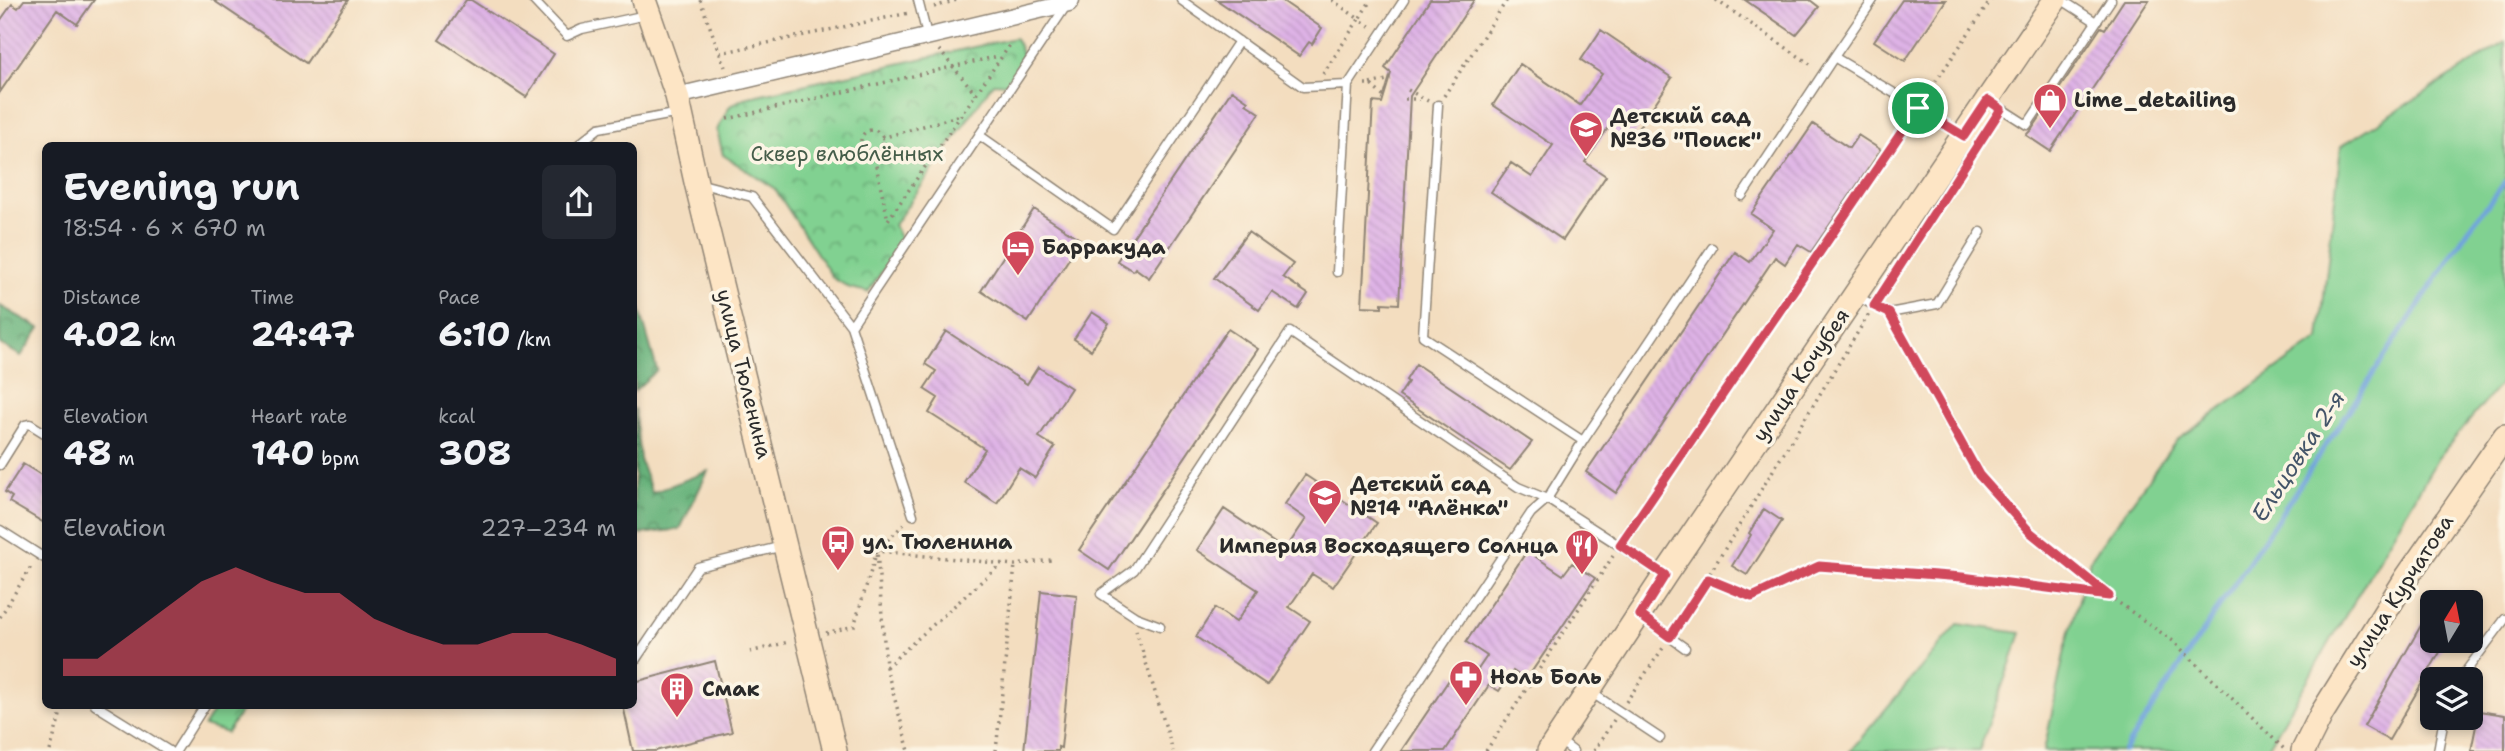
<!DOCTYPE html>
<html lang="en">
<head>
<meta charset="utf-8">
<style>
  :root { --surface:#171b24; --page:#242831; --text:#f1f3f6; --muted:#9ea1a6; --accent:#d1495b }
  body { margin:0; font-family:"Shantell Sans",sans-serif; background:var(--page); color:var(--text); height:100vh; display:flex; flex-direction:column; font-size:26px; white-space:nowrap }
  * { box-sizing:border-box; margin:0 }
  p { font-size:23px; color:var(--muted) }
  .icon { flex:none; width:38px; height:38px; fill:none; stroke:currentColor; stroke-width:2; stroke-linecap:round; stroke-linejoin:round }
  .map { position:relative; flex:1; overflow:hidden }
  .details { position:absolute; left:42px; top:142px; width:595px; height:567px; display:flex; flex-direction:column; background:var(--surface); border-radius:10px; box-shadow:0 4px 10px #0003 }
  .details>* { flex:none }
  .needle { width:46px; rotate:10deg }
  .fabs { position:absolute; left:2420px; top:590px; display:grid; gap:14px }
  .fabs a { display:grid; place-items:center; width:63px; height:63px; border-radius:10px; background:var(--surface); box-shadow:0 4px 10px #0003; font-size:35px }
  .pin { position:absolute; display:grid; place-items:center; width:60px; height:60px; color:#fff; margin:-30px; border:4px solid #fff; border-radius:50%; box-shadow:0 2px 7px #0007 }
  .round { display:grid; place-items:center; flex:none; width:74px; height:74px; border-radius:10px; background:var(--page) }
  .summary { display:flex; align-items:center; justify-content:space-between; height:119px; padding:0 21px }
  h1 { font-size:38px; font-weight:700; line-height:52px }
  .metrics { display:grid; grid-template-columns:repeat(3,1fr); gap:10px; height:119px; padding:7px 21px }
  .metrics div { display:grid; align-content:center }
  .metrics b { font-size:35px; font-weight:700 }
  .metrics small { font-size:19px; font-weight:400 }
  .metrics p { font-size:19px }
  .chart { height:196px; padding:14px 21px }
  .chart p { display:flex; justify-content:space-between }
  .chart svg { width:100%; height:126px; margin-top:7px; fill:var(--accent); opacity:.7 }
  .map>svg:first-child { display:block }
  .grass { fill:#81d191; stroke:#567e5e; stroke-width:2 }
  .forest { fill:url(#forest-crowns); stroke:#4a6f53; stroke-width:2 }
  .park { fill:url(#park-crowns); stroke:#567e5e; stroke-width:2 }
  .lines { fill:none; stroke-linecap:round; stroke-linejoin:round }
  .stream { stroke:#71a4dc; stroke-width:5 }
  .building { fill:url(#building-back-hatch) }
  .lane-casing { stroke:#8f8475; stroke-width:11 }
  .street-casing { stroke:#8f8475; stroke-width:19 }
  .secondary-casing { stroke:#8f8475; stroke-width:26 }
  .path { stroke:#8f8475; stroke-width:3.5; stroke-dasharray:2 5; stroke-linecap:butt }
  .lane { stroke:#fff; stroke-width:8 }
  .street { stroke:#fff; stroke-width:16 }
  .secondary { stroke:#fde5c5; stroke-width:23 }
  .route-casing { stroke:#fff; stroke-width:14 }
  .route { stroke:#d1495b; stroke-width:9 }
  .labels { text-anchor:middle; stroke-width:7; stroke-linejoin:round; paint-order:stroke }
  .poi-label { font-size:21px; font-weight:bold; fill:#2b2b2b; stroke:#fcf5e5; text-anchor:start }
  .park-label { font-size:21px; fill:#455d4a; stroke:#fcf5e5 }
  .street-label { font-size:21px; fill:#2b2b2b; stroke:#fcf5e5 }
  .water-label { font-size:23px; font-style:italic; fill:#445569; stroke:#fcf5e5 }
</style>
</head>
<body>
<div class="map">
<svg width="2505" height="751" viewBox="0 0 2505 751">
  <defs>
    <pattern id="forest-crowns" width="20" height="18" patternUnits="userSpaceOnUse" patternTransform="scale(1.75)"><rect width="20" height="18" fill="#68b37b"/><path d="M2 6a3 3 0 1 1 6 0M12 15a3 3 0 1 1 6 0" fill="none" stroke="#569265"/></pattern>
    <pattern id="park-crowns" width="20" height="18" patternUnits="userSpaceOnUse" patternTransform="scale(1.75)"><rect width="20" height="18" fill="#81d191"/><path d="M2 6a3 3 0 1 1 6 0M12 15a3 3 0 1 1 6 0" fill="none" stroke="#6aaa77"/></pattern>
    <pattern id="building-back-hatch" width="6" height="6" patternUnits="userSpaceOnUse" patternTransform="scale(1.75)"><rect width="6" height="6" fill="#deb2e6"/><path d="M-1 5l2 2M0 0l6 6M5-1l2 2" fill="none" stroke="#bf99c5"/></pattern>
  </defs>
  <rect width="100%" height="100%" fill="#fcf5e5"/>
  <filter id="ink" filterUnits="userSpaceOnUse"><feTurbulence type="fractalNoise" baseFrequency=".0143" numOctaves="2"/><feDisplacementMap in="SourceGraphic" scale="14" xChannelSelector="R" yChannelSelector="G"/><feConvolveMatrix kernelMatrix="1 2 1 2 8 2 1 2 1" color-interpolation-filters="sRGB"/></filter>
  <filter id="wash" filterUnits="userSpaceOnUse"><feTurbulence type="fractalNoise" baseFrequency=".00686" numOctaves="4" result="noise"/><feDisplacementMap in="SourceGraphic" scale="28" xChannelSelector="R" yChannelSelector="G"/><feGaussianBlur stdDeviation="1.57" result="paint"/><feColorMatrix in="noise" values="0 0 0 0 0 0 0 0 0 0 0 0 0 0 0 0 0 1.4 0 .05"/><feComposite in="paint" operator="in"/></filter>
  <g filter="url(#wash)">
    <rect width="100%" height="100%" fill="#f3ddbf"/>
    <path class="grass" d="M 2505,42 L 2505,378 L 2438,458 L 2266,751 L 2044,751 L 2065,649 L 2090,560 L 2176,441 L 2319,339 L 2341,146 Z
      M 1958,624 L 2021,633 L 1979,751 L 1850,751 Z"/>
    <path class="forest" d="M 634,289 L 657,370 L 634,391 Z
      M 0,306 L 40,328 L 21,356 L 0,344 Z
      M 634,408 L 640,460 L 652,493 L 708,471 L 680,529 L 634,535 Z"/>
    <path class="park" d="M 1015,38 C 1027,60 1026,66 1008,84 L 993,83 L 894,225 L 902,242 L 868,292 L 850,288 L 833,278 L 775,189 L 723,155 L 717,130 L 730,106 L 744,98 Z
      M 217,705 L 245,705 L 227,733 L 204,726 Z"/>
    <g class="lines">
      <path class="stream" d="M 2124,751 L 2469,229 L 2505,182"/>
    </g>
    <g id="blocks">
      <path class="building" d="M 24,0 L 94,0 L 77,24 L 57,10 L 0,92 L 0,21 L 12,4 L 18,8 Z
        M 213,0 L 348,0 L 306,63 Z
        M 466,0 L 471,0 L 554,54 L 526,97 L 439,40 Z
        M 1217,0 L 1281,0 L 1322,28 L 1312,44 L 1309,42 L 1299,56 Z
        M 1430,0 L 1474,0 L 1410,96 L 1399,304 L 1382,303 L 1382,307 L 1362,306 L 1373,102 L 1382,103 L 1391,73 L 1385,68 Z
        M 1745,0 L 1810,0 L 1819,7 L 1796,35 Z
        M 1902,0 L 1946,0 L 1905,61 L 1874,41 Z
        M 2124,0 L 2149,0 L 2122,41 L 2124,42 L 2050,151 L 2026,135 L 2032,129 L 2101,27 L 2105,29 Z
        M 1601,30 L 1672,78 L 1629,142 L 1608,128 L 1585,162 L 1606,176 L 1563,240 L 1491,192 L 1511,163 L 1532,177 L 1553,145 L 1493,105 L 1520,64 L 1580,105 L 1602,74 L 1581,60 Z
        M 1232,90 L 1248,101 L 1246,104 L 1260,113 L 1149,278 L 1135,268 L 1133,271 L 1117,261 Z
        M 1813,124 L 1849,148 L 1858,135 L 1881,150 L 1811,252 L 1798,244 L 1785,264 L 1775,257 L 1616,493 L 1586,472 L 1735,252 L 1750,262 L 1773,229 L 1751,214 Z
        M 1034,209 L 1081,240 L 1028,322 L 981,291 Z
        M 1248,232 L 1293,264 L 1283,277 L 1308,294 L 1298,309 L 1272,292 L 1259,310 L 1214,278 Z
        M 1092,312 L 1109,323 L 1091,350 L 1074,339 Z
        M 1228,329 L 1258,349 L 1109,570 L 1079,550 Z
        M 946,331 L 1027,384 L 1038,367 L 1071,388 L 1039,437 L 1055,447 L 1035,478 L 1019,468 L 997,503 L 964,482 L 985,449 L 929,413 L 938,398 L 924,389 L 936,371 L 925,364 Z
        M 1416,364 L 1532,442 L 1510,470 L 1399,396 L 1408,382 L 1406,380 Z
        M 23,464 L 46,478 L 46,524 L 9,502 L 12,497 L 5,492 Z
        M 1305,475 L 1377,523 L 1333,587 L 1312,574 L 1289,607 L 1310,621 L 1267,685 L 1196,637 L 1215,608 L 1236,622 L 1258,590 L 1197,550 L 1224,509 L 1285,550 L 1306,519 L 1285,504 Z
        M 1764,509 L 1782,521 L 1747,575 L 1732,566 L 1751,535 L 1749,533 Z
        M 1527,551 L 1563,575 L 1572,563 L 1595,578 L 1526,680 L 1513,671 L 1499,691 L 1489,685 L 1445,751 L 1401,751 L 1453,674 L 1468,684 L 1487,656 L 1466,642 Z
        M 1041,591 L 1077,595 L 1061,748 L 1058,747 L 1058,751 L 1024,751 Z
        M 2432,606 L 2432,640 L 2447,640 L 2389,740 L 2364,726 Z
        M 715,661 L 732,732 L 655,751 L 633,751 L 623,705 L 634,705 L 634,682 Z
        M 2479,711 L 2505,715 L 2505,751 L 2471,751 Z"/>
    </g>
  </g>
  <g filter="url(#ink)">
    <use href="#blocks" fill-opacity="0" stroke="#8f8475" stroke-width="2"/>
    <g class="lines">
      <g class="lane-casing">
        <path id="lane" d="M 533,0 L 567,36 L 582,29 L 646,15
          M 918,0 L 927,35
          M 1181,0 L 1303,87 L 1348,85 L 1337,272
          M 1873,0 L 1834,57 L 1962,134
          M 2062,0 L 2096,22
          M 1348,85 L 1404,0
          M 1988,100 L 2027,125 L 2111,0
          M 1438,105 L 1423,336 L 1583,441
          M 979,135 L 1113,229 L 1239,41
          M 578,145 L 599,128 L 679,113
          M 698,183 L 752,197 L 851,326 L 1066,6
          M 1742,196 L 1834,57
          M 1858,297 L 1889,313 L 1937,304 L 1981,232
          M 851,326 L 913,515
          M 0,465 L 25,425 L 30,424 L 46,434
          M 0,530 L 46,559
          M 1662,573 L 1547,499 L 1583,441 L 1712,248
          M 1642,617 L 1685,648
          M 1160,626 L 1136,617 L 1101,594 L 1134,570 L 1290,332 L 1518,487 L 1547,499 L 1531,513 L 1372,751
          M 634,662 L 698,567 L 783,546
          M 2460,679 L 2505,619
          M 1592,693 L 1660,738
          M 95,705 L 169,751
          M 1560,741 L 1573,751
          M 176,751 L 205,705
          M 2438,751 L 2444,718"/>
      </g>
      <g class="street-casing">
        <path id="street" d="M 677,96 L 1069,3 L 1071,0"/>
      </g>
      <g class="secondary-casing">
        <path id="secondary" d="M 644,0 L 677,96 L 696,182 L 835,751
          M 1549,751 L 1665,575 L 2055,0
          M 2303,751 L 2322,713 L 2407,577 L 2505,436"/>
      </g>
      <path class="path" d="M 700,0 L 725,67
        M 1332,0 L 1359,19 L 1371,0
        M 1716,0 L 1813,66
        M 934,7 L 957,0
        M 939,50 L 976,94
        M 720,53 L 909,13
        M 1323,74 L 1359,19 L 1371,27
        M 1365,84 L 1370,84 L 1385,98
        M 1370,84 L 1391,79
        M 1408,90 L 1428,101
        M 1444,96 L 1507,0
        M 1405,99 L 1420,99
        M 1924,99 L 1991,0
        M 727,119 L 999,56
        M861 141a11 11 0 1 1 22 0a11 11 0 1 1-22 0Z
        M 882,138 L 961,115
        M 873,152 L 888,220 L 1012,42
        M 1895,324 L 1979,475 L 2030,532 L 2109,596 L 2173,641 L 2284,749
        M 904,524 L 877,551 L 886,667 L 909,751
        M 1627,535 L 1912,117
        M 1708,579 L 1752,597 L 1819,566 L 1962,577 L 2107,596
        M 0,617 L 32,565
        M 1677,627 L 1869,314
        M 1136,630 L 1173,751
        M 826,633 L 854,626 L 877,551 L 1015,565 L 1051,560
        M 750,652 L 788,642
        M 886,667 L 1002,563
        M 1626,702 L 1663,648
        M 50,751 L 63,705
        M 996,751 L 1015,565
        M 1486,751 L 1613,556
        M 1594,751 L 1614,720"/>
      <use href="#lane" class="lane"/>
      <use href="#street" class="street"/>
      <use href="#secondary" class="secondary"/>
    </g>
  </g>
  <g class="lines" filter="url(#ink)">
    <g class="route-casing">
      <path id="route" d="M 1988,100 L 2001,109 L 1874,306 L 1889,313 L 1979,475 L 2030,532 L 2109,596 L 1962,577 L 1819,566 L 1752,597 L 1708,579 L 1670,637 L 1640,615 L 1665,575 L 1620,545 L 1918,108 L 1964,136 Z"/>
    </g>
    <use href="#route" class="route"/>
  </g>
  <defs>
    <g id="shop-pin" transform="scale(1.75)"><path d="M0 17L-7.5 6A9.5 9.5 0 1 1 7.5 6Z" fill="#d1495b" stroke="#fcf5e5"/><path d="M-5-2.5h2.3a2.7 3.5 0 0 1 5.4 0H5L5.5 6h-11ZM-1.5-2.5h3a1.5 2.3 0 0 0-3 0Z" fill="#fff"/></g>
    <g id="school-pin" transform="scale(1.75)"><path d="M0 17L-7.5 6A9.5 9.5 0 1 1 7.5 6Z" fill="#d1495b" stroke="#fcf5e5"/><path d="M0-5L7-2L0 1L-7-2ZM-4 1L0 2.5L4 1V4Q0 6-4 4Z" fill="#fff"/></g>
    <g id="hotel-pin" transform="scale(1.75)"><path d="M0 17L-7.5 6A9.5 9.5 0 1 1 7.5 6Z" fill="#d1495b" stroke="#fcf5e5"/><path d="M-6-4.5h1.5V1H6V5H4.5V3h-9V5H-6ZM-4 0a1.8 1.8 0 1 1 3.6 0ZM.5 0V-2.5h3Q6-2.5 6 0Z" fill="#fff"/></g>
    <g id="bus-pin" transform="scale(1.75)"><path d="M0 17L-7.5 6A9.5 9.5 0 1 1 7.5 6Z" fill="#d1495b" stroke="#fcf5e5"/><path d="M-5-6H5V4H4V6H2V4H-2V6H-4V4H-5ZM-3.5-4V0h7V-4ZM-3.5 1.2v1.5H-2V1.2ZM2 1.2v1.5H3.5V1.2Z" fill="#fff"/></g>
    <g id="restaurant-pin" transform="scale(1.75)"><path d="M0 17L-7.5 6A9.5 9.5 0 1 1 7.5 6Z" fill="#d1495b" stroke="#fcf5e5"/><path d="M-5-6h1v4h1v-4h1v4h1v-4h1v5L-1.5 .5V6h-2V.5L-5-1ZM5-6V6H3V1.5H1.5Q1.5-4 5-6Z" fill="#fff"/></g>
    <g id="pharmacy-pin" transform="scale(1.75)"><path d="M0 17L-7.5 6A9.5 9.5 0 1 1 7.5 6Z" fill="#d1495b" stroke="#fcf5e5"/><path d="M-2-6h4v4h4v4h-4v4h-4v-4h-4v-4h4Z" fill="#fff"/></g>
    <g id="building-pin" transform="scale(1.75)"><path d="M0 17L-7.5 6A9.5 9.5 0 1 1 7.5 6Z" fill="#d1495b" stroke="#fcf5e5"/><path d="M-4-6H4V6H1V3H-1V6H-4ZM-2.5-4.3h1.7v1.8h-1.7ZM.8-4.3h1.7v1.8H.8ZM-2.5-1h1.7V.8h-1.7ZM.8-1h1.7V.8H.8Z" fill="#fff"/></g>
  </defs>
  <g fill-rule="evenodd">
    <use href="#shop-pin" x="2050" y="100"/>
    <use href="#school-pin" x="1586" y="128"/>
    <use href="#hotel-pin" x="1018" y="247"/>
    <use href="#school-pin" x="1325" y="496"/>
    <use href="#bus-pin" x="838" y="542"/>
    <use href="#restaurant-pin" x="1582" y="546"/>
    <use href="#pharmacy-pin" x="1466" y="677"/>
    <use href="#building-pin" x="677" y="689"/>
  </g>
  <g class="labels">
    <g class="poi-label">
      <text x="2074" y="107">Lime_detailing</text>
      <text x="1610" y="123">Детский сад<tspan x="1610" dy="24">№36 "Поиск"</tspan></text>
      <text x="1042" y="254">Барракуда</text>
      <text x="1350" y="491">Детский сад<tspan x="1350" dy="24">№14 "Алёнка"</tspan></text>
      <text x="862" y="549">ул. Тюленина</text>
      <text x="1558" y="553" text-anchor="end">Империя Восходящего Солнца</text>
      <text x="1490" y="684">Ноль Боль</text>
      <text x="702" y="696">Смак</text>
    </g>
    <g class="park-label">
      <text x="847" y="161">Сквер влюблённых</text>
    </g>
    <g class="street-label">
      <text transform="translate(744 374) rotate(76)" y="7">улица Тюленина</text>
      <text transform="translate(1801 375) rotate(-56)" y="7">улица Кочубея</text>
      <text transform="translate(2400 591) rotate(-57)" y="7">улица Курчатова</text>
    </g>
    <g class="water-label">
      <text transform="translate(2298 456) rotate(-57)" y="8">Ельцовка 2-я</text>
    </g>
  </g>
</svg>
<div class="fabs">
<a><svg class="needle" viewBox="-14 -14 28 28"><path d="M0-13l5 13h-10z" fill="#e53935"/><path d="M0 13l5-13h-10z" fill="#9ea1a6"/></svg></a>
<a><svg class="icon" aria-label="layers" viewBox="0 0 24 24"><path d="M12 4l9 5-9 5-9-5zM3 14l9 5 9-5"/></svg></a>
</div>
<div class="pin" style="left:1918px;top:108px;background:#1e9e55"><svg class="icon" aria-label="arrive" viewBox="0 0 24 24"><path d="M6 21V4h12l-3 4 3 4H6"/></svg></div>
<section class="details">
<div class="summary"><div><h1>Evening run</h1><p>18:54 · 6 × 670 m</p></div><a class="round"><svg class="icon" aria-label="share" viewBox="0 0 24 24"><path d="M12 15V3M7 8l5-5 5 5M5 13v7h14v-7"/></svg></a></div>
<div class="metrics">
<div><p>Distance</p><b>4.02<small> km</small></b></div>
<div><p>Time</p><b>24:47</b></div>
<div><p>Pace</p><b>6:10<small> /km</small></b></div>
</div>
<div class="metrics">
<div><p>Elevation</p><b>48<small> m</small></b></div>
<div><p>Heart rate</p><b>140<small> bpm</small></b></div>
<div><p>kcal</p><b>308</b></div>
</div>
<div class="chart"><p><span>Elevation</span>227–234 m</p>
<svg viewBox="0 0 160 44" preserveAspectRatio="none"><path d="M0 44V38L10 38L20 29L30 20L40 11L50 6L60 11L70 15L80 15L90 24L100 29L110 33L120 33L130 29L140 29L150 33L160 38V44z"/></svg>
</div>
</section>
</div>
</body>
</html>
